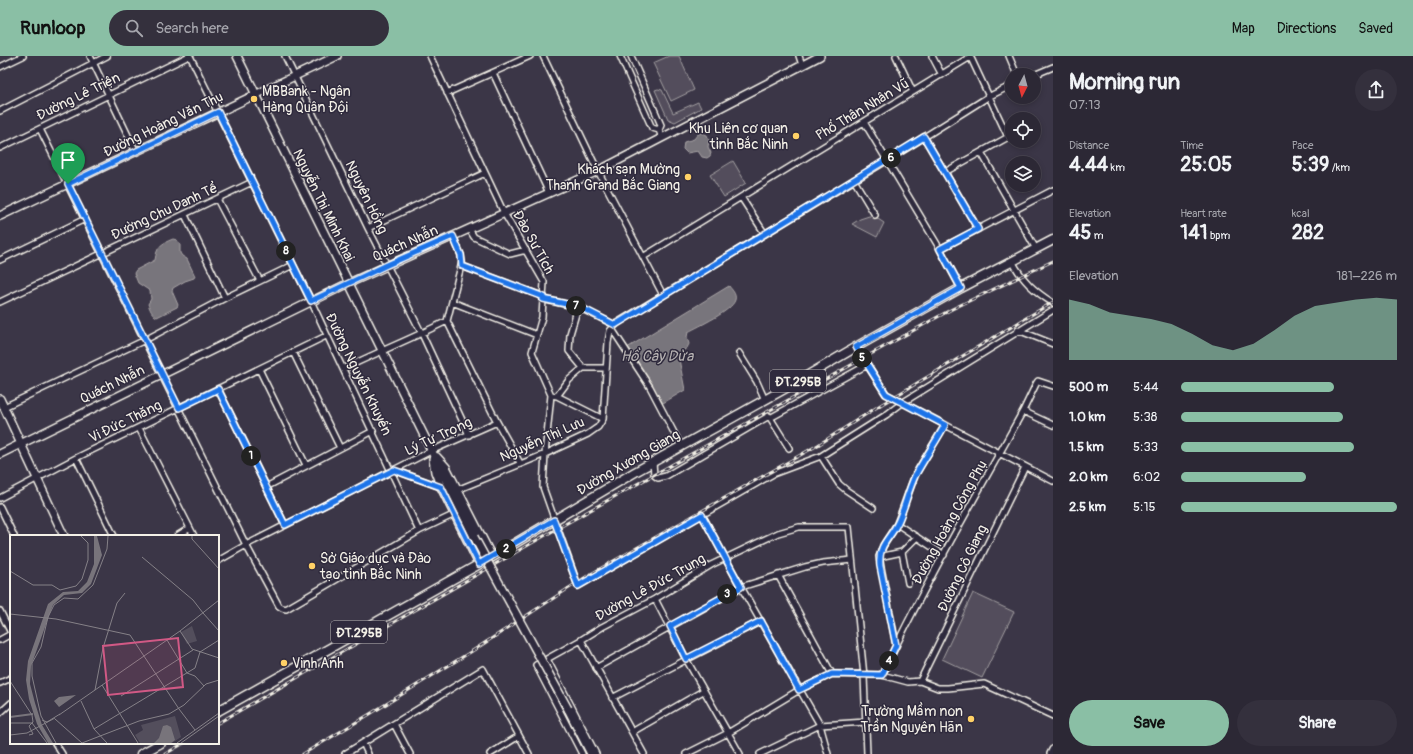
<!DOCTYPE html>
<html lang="en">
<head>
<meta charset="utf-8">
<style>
  :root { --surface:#2c2835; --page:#34303d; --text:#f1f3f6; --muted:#a6a6ad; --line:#484450; --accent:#8abfa5 }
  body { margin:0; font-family:Pangolin,sans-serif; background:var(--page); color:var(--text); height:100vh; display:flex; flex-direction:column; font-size:15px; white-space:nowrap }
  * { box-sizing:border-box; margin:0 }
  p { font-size:13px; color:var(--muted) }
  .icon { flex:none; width:22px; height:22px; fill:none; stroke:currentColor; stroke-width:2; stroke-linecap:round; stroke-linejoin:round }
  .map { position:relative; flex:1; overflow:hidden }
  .details { display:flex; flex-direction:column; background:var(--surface); width:360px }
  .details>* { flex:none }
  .needle { width:26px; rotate:186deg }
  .fabs { position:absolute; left:1005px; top:12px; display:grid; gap:8px }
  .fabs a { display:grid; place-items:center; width:36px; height:36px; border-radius:50%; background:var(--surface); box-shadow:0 2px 6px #0003,0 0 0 1px var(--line); font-size:20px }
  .pin { position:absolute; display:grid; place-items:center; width:34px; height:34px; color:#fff; margin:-41px -17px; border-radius:50% 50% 50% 0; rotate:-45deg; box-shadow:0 0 4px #0007 }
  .pin .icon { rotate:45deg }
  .km { position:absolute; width:20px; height:20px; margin:-10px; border-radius:50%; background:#222; color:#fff; font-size:11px; line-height:20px; text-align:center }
  .round { display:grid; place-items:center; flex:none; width:42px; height:42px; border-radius:21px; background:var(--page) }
  .summary { display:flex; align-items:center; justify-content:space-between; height:68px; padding:0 16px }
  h1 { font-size:22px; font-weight:800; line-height:30px }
  .figures { display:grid; grid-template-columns:repeat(3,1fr); gap:6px; height:68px; padding:4px 16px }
  .figures div { display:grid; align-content:center }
  .figures b { font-size:20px; font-weight:800 }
  .figures small { font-size:11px; font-weight:400 }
  .figures p { font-size:11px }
  .chart { height:112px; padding:8px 16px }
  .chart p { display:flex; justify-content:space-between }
  .chart svg { width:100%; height:72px; margin-top:4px; fill:var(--accent); opacity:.7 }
  .primary-button { display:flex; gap:8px; margin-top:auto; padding:8px 16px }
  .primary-button a { flex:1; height:46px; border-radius:24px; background:var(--accent); color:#111; font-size:16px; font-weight:800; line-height:46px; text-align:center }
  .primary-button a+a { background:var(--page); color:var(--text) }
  ul { padding:0 16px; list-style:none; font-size:13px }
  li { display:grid; grid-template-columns:64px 48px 1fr; align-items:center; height:30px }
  li i { height:10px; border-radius:5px; background:var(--accent) }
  header { display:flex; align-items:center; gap:24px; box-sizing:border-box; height:56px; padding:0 20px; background:var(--accent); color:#111 }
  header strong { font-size:19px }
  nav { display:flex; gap:22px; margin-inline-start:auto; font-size:14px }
  .search { width:280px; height:36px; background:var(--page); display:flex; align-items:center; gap:10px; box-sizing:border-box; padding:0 14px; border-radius:22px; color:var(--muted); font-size:15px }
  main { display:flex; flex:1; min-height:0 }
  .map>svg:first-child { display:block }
  .green { fill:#534e5c; stroke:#a4a0a2 }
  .water { fill:#78747b; stroke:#aaa6a7 }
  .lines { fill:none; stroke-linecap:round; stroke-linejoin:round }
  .street-casing { stroke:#f4f1e8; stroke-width:8 }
  .secondary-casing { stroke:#f4f1e8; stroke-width:10 }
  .primary-casing { stroke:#f4f1e8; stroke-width:11 }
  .street { stroke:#2f2a3d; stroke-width:5 }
  .secondary { stroke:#2f2a3d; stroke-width:7 }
  .primary { stroke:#2f2a3d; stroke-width:8 }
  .rail-casing { stroke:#f4f1e8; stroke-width:3 }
  .rail { stroke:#2f2a3d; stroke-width:1.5; stroke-dasharray:4.5; stroke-linecap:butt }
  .secondary-bridge-casing { stroke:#f4f1e8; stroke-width:10; stroke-linecap:butt }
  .secondary-bridge { stroke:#2f2a3d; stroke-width:7 }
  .route-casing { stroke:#fff; stroke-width:8 }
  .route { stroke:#1a73e8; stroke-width:5 }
  .poi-dot { fill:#ffd166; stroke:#2f2a3d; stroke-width:1.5 }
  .labels { text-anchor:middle; stroke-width:3; stroke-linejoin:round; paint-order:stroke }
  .shield { fill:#2f2a3d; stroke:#b9b5b5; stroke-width:1 }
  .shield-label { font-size:13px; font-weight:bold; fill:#f4f1e8 }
  .poi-label { font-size:14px; fill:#f4f1e8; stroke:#2f2a3d; text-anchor:start }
  .street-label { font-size:14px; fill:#f4f1e8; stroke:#2f2a3d }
  .water-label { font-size:15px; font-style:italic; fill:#b6b2b2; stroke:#2f2a3d }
  .inset-river { fill:none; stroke:#78747b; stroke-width:2 }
  .inset-road { fill:none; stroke:#858187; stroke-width:1 }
  .view { fill:#d15985; fill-opacity:0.15; stroke:#d15985; stroke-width:2 }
  .inset-edge { fill:none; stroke:#f4f1e8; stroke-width:2 }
</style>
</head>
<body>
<header>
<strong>Runloop</strong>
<div class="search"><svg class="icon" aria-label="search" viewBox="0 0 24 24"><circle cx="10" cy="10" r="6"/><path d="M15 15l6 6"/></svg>Search here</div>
<nav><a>Map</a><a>Directions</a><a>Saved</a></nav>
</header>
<main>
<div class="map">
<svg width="1053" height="698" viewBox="0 0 1053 698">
  <rect width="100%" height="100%" fill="#3b3647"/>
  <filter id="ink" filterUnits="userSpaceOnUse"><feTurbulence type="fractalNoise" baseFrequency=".025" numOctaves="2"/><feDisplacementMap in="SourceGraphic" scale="8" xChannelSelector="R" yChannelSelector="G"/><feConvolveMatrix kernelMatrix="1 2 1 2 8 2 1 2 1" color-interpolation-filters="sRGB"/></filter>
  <g filter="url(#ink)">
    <path class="green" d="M 669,0 L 679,0 L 694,34 L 671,45 L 653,7 Z
      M 658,33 L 662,34 L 673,57 L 698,46 L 701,52 L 675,66 L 668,63 L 655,34 Z
      M 733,105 L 746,127 L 724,141 L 710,119 Z
      M 869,160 L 875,161 L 884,167 L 877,181 L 852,168 L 860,163 Z
      M 973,537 L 1014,556 L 982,622 L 942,603 Z"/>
    <path class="water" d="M 701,77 L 707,79 L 709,84 L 708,91 L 711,97 L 710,100 L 707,102 L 702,101 L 698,95 L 687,97 L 683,93 L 684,86 L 694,83 L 697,79 Z
      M 173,183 L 177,184 L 180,189 L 180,197 L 182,200 L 187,203 L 195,220 L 194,222 L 185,225 L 173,232 L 172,235 L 178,249 L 177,251 L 157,261 C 152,259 150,253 148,248 L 151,243 L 150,235 L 138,227 L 134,217 L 136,214 L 155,204 C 157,191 160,188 173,183 Z
      M 729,230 C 731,233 737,238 735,244 C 732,255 699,270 688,276 L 687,281 L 689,288 L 687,292 L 678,298 L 685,334 L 663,347 L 627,292 Z"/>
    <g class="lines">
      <g class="street-casing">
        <path id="street" d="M 90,0 L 136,96
          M 190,0 L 311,245 L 419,475
          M 285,0 L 368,172 L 422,278 L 469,379
          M 430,0 L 504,157 L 544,226 L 542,261 L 532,296 L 551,339 L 545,398 L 543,431 L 578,530 L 773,418 L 821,400 L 886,359 L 902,347 L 1053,254
          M 543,0 L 598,115 L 663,239
          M 620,0 L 652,72 L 659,74 L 662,82
          M 631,0 L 661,69 L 659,74
          M 799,0 L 802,9
          M 896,0 L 913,36
          M 932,0 L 942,19
          M 970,0 L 1008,81
          M 1009,0 L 1017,19
          M 0,11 L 23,0
          M 493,17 L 549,137
          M 1034,19 L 1053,11
          M 447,37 L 530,0
          M 0,55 L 107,0
          M 864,66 L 940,193 L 961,232
          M 40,73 L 246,489 L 279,550 L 282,552 L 286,553 L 419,475 L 455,458
          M 924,81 L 978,173
          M 0,92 L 189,0
          M 981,96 L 1012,79
          M 945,116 L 981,96 L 1036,193
          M 854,124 L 875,159
          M 741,141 L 765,178
          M 217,143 L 260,225
          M 185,159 L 225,242
          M 368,172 L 485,117
          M 469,173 L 474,181 L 510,198 L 526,194
          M 453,180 L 461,199 L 462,206 L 447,265 L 497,366 L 520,407
          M 940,193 L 1053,134
          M 643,201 L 970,1
          M 0,204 L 85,163
          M 1012,205 C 1023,225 1034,235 1053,247
          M 462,210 L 544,241
          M 543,243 L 578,251
          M 0,246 L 252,126
          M 452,246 L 537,279
          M 612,273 L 650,331 L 681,390
          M 1018,274 L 1053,288
          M 856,291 L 886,338 L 1053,425
          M 293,296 L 340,392
          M 739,297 L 757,326 L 765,344
          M 606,312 L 583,312 L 569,295 L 570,278 L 578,251 L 615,269
          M 259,313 L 306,409
          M 343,313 C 378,296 413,282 447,265
          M 218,333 L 285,469
          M 551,339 L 557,340 L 603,363
          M 557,340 L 569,324 L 583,312
          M 4,351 L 145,284 L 225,242 L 293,209
          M 1023,355 L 1036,328 L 1038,325 L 1053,330
          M 770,362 L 867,309
          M 139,372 L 194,480
          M 821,400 L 839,428 L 846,434 L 873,452
          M 76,402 L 114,480
          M 653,406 L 654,419 L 658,422 L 666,420 L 769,360 L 789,392
          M 394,414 L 441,431
          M 266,431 L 373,375
          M 457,434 L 545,398 L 588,378 L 598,371 L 603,363 L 608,286 L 610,275 L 617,267 L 886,105 L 988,41 L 1012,29
          M 0,442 L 76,402 L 326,280
          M 0,451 L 14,480
          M 702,459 L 741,531 L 820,669 L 828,698
          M 897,468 L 944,499
          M 177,480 L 190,472
          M 902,496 L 908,527
          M 879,501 L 902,496 L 917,481
          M 218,505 L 246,489 L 431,395 L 497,366
          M 778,519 L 832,618
          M 655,543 L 686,603 L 740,698
          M 0,555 L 11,577
          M 0,584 L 11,578
          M 581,584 L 644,698
          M 896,589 L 879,501 L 883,490 L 897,468 L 915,419 L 945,369
          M 547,603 L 596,698
          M 596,612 L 741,531 L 805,511 L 823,507 L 852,504
          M 882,619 C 924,529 975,442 1023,355 L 1053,369
          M 920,625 L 1025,411
          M 0,627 L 11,622
          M 612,642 L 761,565
          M 0,657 L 11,647
          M 394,668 L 410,698
          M 632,676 L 703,635
          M 55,687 L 62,698
          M 363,687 L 368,698
          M 345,698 L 483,613 L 529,698
          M 490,698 L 519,680
          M 582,698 L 536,609 L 581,584 L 602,571 L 655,543 L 711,509 L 778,477 L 799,471 L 849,471 L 864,620 L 867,698
          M 686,698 L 728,677 L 799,634 L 832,618 L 882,619 L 908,626 L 920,625 L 938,632 L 948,632 L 984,628 L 1053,660
          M 760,698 L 820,669 L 866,666"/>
      </g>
      <g class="secondary-casing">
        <path id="secondary" d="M 237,0 L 474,481
          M 0,160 L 337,0
          M 0,343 L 64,480
          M 0,398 L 349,227 L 598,115 L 820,0
          M 437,401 L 446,411 L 492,501
          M 433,403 L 435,416 L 441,431 L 479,508
          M 568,653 L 591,698
          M 1051,698 L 1053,694"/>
      </g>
      <g class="primary-casing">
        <path id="primary" d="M 218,655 L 492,501 L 635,416 L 788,331 L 856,291 L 961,232 L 1053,184
          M 141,698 L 161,687"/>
      </g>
      <use href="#street" class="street"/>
      <use href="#secondary" class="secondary"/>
      <use href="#primary" class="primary"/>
      <g class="rail-casing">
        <path id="rail" d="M 218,667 L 558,472 L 952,253 L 1053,205
          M 165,698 L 184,687
          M 303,698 L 370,658 L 477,592 L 589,519 L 818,389 L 882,348 L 1053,246"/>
      </g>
      <use href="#rail" class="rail"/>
      <g class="secondary-bridge-casing">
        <path id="secondary-bridge" d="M 474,481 L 568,653"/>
      </g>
      <use href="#secondary-bridge" class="secondary-bridge"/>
    </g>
  </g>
  <g class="lines" filter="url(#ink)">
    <g class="route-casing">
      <path id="route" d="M 218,56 L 311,245 L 387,209 L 453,180 L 461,199 L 462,210 L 544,241 L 543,243 L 580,251 L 615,269 L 924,81 L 978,173 L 940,193 L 961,232 L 856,291 L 886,338 L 945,369 C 936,386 924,403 915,420 C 908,435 905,451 898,466 C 890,484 878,487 880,510 L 896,589 L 882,619 L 832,618 L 799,634 L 761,565 L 686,603 L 670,570 L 741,531 L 702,459 L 578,530 L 554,464 L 479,508 L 441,431 L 394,414 L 285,469 L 218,333 L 179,352 L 68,128 Z"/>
    </g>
    <use href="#route" class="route"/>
  </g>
  <g class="poi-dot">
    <circle cx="254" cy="43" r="4"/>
    <circle cx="796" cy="80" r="4"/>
    <circle cx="688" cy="121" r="4"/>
    <circle cx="312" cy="510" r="4"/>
    <circle cx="284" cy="607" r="4"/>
    <circle cx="971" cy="663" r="4"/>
  </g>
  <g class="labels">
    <g class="shield">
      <rect x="770" y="314" width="56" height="22" rx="3"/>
      <rect x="331" y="565" width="56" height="22" rx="3"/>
    </g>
    <g class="shield-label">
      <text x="798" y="330">ĐT.295B</text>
      <text x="359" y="581">ĐT.295B</text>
    </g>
    <g class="poi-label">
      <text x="262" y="40">MBBank - Ngân<tspan x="262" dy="16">Hàng Quân Đội</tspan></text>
      <text x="788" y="77" text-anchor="end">Khu Liên cơ quan<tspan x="788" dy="16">tỉnh Bắc Ninh</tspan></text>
      <text x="680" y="118" text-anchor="end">Khách sạn Mường<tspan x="680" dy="16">Thanh Grand Bắc Giang</tspan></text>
      <text x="320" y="507">Sở Giáo dục và Đào<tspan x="320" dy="16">tạo tỉnh Bắc Ninh</tspan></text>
      <text x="292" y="612">Vinh Anh</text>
      <text x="963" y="660" text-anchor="end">Trường Mầm non<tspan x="963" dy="16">Trần Nguyên Hãn</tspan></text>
    </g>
    <g class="street-label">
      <text transform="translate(78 40) rotate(-26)" y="5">Đường Lê Triện</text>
      <text transform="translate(862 53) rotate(-31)" y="5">Phố Thân Nhân Vũ</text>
      <text transform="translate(163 68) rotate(-26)" y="5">Đường Hoàng Văn Thụ</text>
      <text transform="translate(367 141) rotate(64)" y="5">Nguyên Hồng</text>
      <text transform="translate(324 149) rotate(64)" y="5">Nguyễn Thị Minh Khai</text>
      <text transform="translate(164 155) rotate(-25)" y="5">Đường Chu Danh Tể</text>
      <text transform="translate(534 186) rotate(61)" y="5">Đào Sư Tích</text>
      <text transform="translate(405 187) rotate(-24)" y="5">Quách Nhẫn</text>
      <text transform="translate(359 318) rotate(64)" y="5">Đường Nguyễn Khuyến</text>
      <text transform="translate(112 328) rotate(-26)" y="5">Quách Nhẫn</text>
      <text transform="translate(125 365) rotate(-26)" y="5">Vi Đức Thăng</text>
      <text transform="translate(438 380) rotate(-25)" y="5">Lý Tự Trọng</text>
      <text transform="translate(542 383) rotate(-24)" y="5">Nguyễn Thị Lưu</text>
      <text transform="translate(628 406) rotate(-30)" y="5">Đường Xương Giang</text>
      <text transform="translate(949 466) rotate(-61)" y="5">Đường Hoàng Công Phụ</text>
      <text transform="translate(962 512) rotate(-64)" y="5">Đường Cô Giang</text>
      <text transform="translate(650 531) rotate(-29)" y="5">Đường Lê Đức Trung</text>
    </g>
    <g class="water-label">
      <text x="657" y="305">Hồ Cây Dừa</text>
    </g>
  </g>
  <g transform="translate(10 479)">
    <rect width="209" height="209" fill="#3b3647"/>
    <path d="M 182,91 L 187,106 L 177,109 L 171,97 ZM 165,181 L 171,202 L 162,208 L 130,208 L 125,200 L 133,195 L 131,190 Z" fill="#534e5c"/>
    <path d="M 84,1 L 87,1 L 92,20 L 81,49 L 72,58 L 54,60 L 43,70 L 21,131 L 20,149 L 25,168 L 32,190 L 43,208 L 38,208 L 27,189 L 19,164 L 16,145 L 18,126 L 38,69 L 53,57 L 68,56 L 77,47 L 84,29 ZM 66,160 L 49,172 L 44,166 L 49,162 ZM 157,190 L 161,192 L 165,205 L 161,208 L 144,208 L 149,203 L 153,191 Z" fill="#78747b"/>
    <path class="inset-river" d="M 0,182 L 23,179"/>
    <path class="inset-road" d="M 182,1 L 182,4 L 209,34M 132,22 L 183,65 L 193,78M 0,36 L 23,50 L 42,50 L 50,55 L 66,51 L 72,44 L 78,25 L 78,8 L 71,1M 193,78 L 209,96M 0,79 L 46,84 L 120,100 L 169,174M 170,96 L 182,114 L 209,123M 157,105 L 177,138 L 185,141 L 194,151M 0,146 L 22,180 L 23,187 L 19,191 L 23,199 L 19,200M 92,150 L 128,208M 85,155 L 93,113 L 107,68 L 115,58M 111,161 L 183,115M 71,166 L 84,194 L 97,208M 169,174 L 185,195M 49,180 L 170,96 L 209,65M 45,184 L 72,208 L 129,186 L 159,179 L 174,170 L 196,149 L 209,145M 32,185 L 37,187 L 50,179M 0,188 L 22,188 L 37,208M 84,194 L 185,133 L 190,117 L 209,105M 0,200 L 17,198 L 45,183M 46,208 L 31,181 L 22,141 L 22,128 L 31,112 L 38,82 L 44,70 L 54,63 L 68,64 L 83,50 L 97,14 L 98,1M 167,208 L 209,178M 171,208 L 209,181"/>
    <path class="view" d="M 168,103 L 173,152 L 98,160 L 93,111 Z"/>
    <rect width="209" height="209" class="inset-edge"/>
  </g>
</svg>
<div class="fabs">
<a><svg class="needle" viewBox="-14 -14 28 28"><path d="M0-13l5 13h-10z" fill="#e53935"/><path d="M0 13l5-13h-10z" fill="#a6a6ad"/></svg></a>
<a><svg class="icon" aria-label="locate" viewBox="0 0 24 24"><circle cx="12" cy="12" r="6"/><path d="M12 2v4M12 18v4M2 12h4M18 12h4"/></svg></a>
<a><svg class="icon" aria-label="layers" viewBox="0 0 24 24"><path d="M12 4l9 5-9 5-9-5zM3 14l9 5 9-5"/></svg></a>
</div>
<div class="pin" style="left:68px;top:128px;background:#1e9e55"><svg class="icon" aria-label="arrive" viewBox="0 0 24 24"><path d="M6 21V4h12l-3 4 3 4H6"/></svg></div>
<b class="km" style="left:251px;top:400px">1</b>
<b class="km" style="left:506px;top:493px">2</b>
<b class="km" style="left:727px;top:538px">3</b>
<b class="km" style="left:889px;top:605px">4</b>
<b class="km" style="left:862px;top:302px">5</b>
<b class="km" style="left:891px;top:102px">6</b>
<b class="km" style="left:576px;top:250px">7</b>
<b class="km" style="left:286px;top:195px">8</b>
</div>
<section class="details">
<div class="summary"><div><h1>Morning run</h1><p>07:13</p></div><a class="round"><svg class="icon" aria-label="share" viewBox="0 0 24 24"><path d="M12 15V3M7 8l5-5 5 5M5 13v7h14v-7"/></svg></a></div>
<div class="figures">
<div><p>Distance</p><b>4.44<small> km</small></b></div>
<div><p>Time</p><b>25:05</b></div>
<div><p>Pace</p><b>5:39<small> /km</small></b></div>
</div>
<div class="figures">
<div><p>Elevation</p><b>45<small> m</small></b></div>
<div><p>Heart rate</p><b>141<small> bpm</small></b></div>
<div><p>kcal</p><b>282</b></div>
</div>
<div class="chart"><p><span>Elevation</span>181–226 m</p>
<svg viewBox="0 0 160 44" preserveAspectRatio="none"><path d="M0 44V7L10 10L20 15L30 17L40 19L50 22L60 28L70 35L80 38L90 34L100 26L110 17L120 11L130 9L140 7L150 6L160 7V44z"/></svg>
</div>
<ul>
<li><b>500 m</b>5:44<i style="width:71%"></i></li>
<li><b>1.0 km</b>5:38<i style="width:75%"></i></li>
<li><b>1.5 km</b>5:33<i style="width:80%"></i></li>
<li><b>2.0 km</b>6:02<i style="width:58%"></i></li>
<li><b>2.5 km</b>5:15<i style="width:100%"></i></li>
</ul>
<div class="primary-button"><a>Save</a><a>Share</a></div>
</section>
</main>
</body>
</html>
